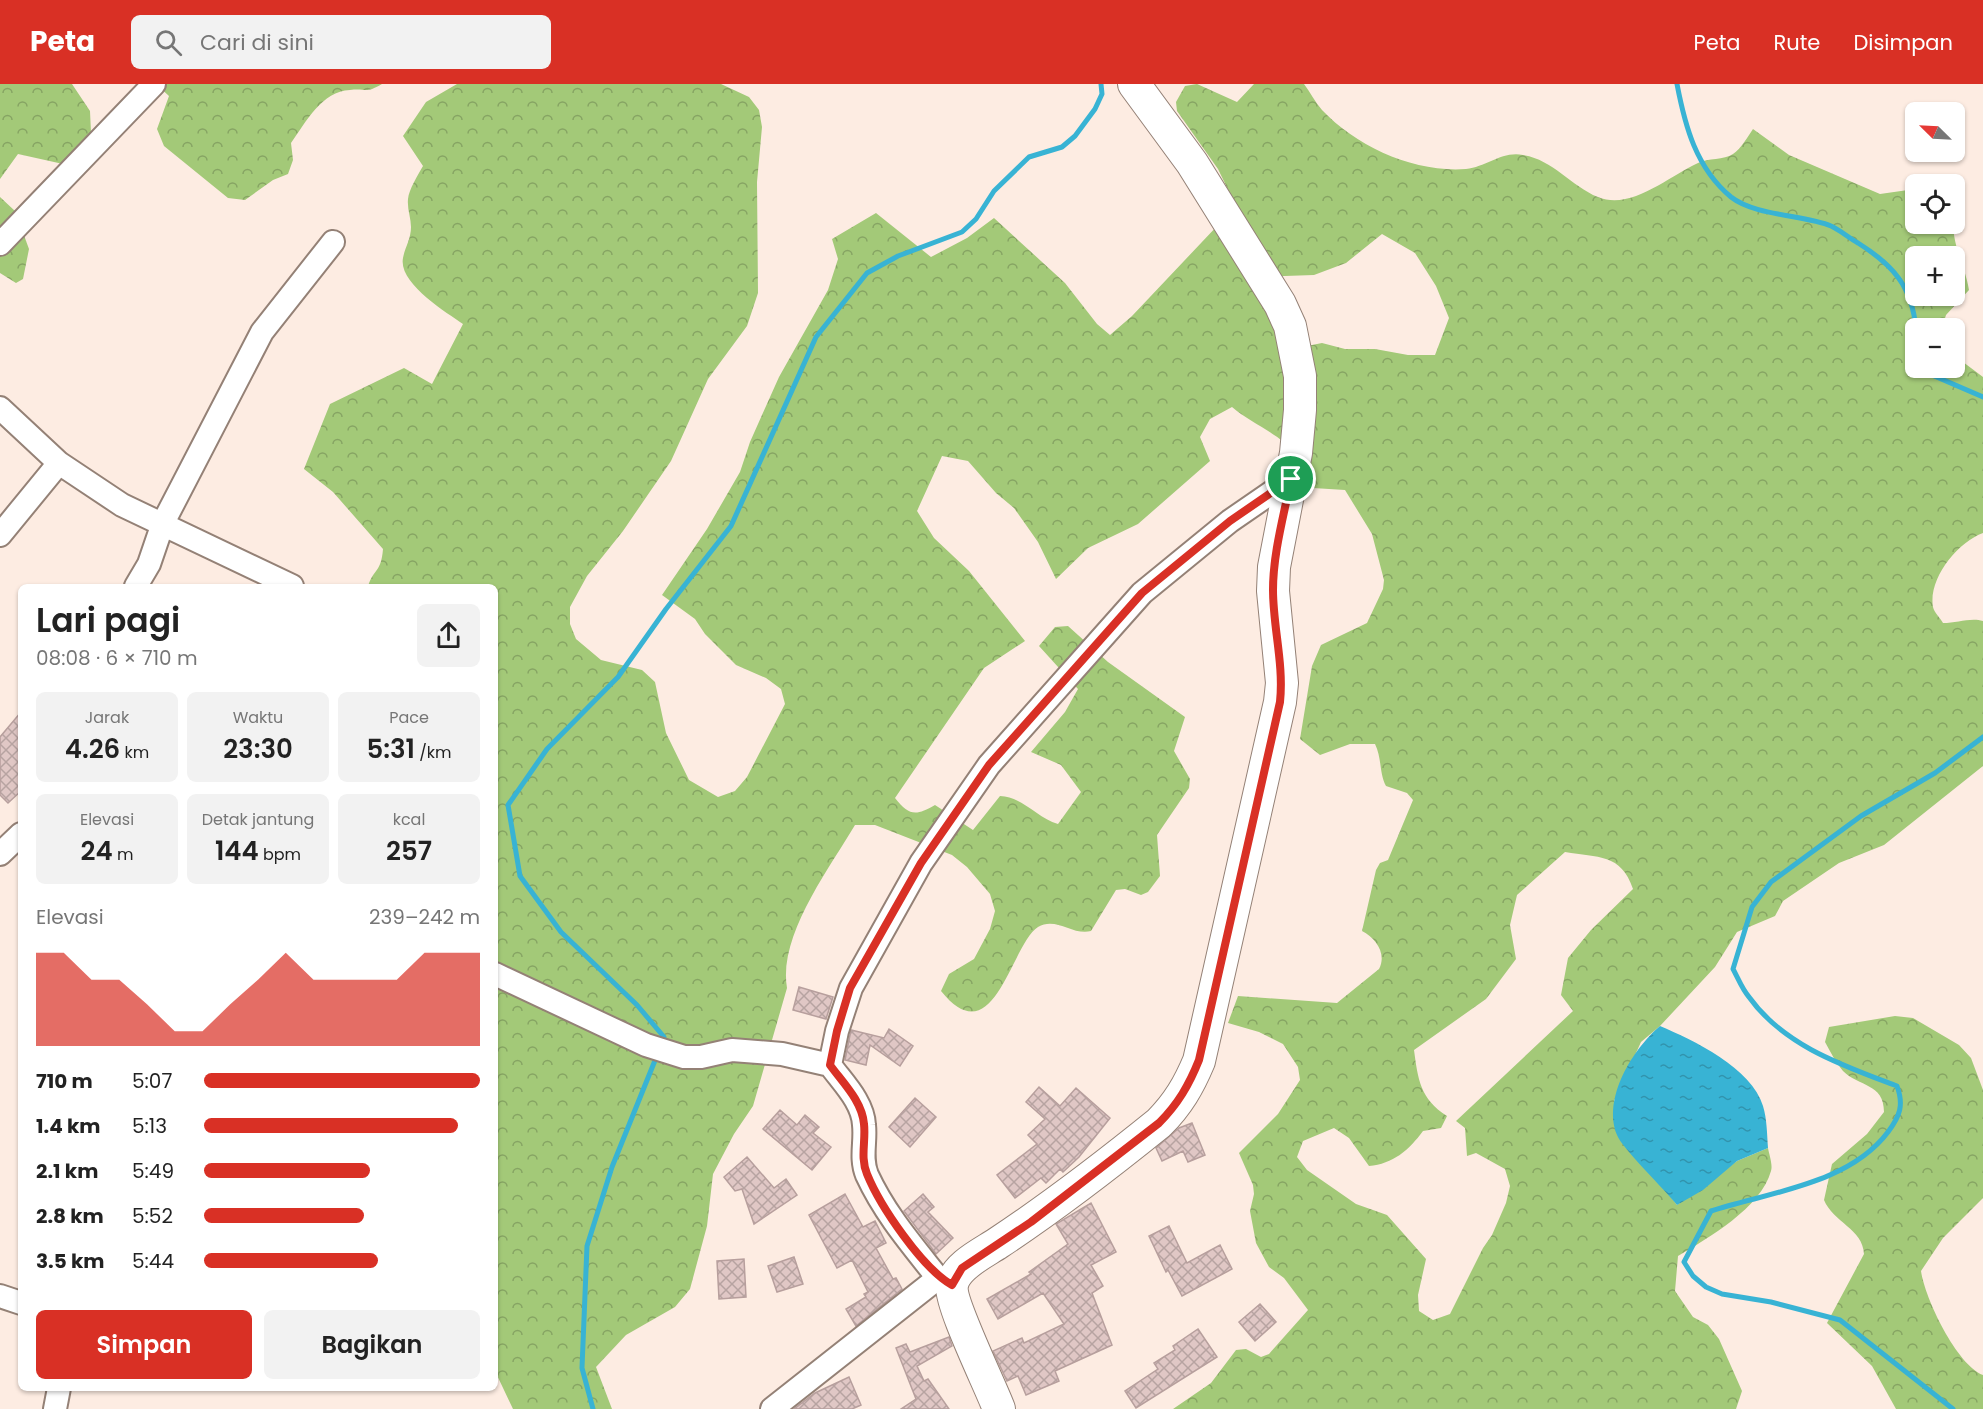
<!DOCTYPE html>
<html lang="id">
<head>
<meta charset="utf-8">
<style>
  :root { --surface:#fff; --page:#f2f2f2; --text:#222; --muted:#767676; --accent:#d93025 }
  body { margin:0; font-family:Poppins,sans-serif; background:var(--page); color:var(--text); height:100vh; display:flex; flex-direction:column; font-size:22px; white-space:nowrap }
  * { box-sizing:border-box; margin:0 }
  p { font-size:20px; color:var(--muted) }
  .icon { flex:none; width:33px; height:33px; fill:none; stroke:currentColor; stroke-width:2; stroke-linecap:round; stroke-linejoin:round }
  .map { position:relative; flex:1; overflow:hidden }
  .side { position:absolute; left:18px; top:500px; width:480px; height:807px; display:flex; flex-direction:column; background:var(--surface); border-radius:9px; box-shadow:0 2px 4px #0004 }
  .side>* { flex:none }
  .needle { width:39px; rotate:294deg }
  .tools { position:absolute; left:1905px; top:18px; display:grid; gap:12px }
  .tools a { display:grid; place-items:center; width:60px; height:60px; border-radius:9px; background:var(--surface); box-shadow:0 2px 4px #0004; font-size:30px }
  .pin { position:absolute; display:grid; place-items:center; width:51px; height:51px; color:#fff; margin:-26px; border:3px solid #fff; border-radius:50%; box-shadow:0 2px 6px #0007 }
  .round { display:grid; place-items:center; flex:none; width:63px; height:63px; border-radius:9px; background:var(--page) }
  .head { display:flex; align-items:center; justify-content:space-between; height:102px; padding:0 18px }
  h1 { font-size:33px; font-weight:600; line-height:45px }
  .stats { display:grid; grid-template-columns:repeat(3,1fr); gap:9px; height:102px; padding:6px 18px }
  .stats div { display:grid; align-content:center; border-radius:9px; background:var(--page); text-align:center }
  .stats b { font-size:26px; font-weight:600 }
  .stats small { font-size:16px; font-weight:400 }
  .stats p { font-size:16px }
  .chart { height:168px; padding:12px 18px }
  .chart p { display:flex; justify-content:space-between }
  .chart svg { width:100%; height:108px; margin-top:6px; fill:var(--accent); opacity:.7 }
  .primary-button { display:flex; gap:12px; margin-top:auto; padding:12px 18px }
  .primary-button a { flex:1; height:69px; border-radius:9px; background:var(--accent); color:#fff; font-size:24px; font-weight:600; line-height:69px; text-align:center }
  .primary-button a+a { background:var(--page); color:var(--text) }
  ul { padding:0 18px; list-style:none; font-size:20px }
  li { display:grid; grid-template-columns:96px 72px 1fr; align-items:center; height:45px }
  li i { height:15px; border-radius:8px; background:var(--accent) }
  header { display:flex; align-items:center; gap:36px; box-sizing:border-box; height:84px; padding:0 30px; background:var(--accent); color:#fff }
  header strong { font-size:28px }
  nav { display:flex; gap:33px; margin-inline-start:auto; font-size:21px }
  .search { width:420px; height:54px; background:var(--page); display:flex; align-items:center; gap:15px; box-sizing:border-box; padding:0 21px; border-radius:9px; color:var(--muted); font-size:22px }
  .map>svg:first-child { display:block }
  .forest { fill:url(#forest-crowns); fill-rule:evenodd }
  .water { fill:url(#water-ripples) }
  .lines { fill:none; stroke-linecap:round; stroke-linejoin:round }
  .stream { stroke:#38b3d4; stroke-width:5 }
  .building { fill:url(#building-cross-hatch); stroke:#b79f9d; stroke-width:1.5 }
  .street-casing { stroke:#948176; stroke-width:26 }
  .secondary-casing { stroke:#948176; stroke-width:34 }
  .street { stroke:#fff; stroke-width:22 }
  .secondary { stroke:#fff; stroke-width:32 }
  .route-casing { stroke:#fff; stroke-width:12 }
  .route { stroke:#d93025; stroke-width:8 }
</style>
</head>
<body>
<header>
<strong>Peta</strong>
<div class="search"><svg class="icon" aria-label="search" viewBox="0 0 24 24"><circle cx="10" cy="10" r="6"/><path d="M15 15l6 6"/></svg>Cari di sini</div>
<nav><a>Peta</a><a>Rute</a><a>Disimpan</a></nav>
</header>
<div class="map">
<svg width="1983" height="1325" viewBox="0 0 1983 1325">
  <defs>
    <pattern id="forest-crowns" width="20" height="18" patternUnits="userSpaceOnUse" patternTransform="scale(1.5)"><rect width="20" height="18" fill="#a3c978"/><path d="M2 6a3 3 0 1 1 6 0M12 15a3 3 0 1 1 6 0" fill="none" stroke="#86a463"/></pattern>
    <pattern id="water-ripples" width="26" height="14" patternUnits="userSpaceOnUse" patternTransform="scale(1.5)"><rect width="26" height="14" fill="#38b3d4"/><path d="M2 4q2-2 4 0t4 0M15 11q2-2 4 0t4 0" fill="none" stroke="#3193ad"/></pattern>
    <pattern id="building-cross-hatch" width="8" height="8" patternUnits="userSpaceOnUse" patternTransform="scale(1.5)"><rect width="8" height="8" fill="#e0c7c5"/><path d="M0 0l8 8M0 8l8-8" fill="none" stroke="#b7a3a1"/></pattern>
  </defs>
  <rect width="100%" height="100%" fill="#fdece2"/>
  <path class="forest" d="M 0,0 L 72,0 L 90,27 L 91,49 L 63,80 L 18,70 L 0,95 Z
    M 156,0 L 382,0 C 365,10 367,4 350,6 C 322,7 306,38 291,59 L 293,76 L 288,90 L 273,96 L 245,116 L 228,114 L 164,62 L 157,45 L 169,12 Z
    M 457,0 L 721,0 L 749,13 L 759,26 L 762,43 L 757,98 L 758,209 L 747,242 L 708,295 L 671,377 L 623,447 L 587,492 L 570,523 L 570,540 L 576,555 L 601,576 L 642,586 L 655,598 L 666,649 L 689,696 L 718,713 L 735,707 L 747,693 L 785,620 L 781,605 L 766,594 L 736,581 L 705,550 L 695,535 L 662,511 L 707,445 L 740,388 L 750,358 L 779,293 L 828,206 L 838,175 L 832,155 L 876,129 L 931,173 L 967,154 L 994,134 L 1065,199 L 1097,240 L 1110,251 L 1132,232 L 1236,122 L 1218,85 L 1177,27 L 1176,18 L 1185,2 L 1197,0 L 1237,18 L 1254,0 L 1304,0 C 1310,8 1315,18 1322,26 C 1357,63 1415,89 1466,85 C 1487,83 1501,67 1523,71 C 1552,75 1571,102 1598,113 C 1631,127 1669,92 1698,79 C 1708,74 1724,76 1733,70 C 1741,65 1748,52 1753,45 L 1789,71 L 1880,110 L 1915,105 L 1916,140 L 1953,140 C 1954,166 1965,182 1969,206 L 1946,231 L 1942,244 L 1916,244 L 1916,284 L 1954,284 L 1955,266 L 1963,278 L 1983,293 L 1983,449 C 1958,458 1928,494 1933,523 C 1934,528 1940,534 1943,539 C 1957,539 1971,533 1983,537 L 1983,682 L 1884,761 L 1839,779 L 1783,817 L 1775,832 L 1737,848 L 1715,883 L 1660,942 L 1641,958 L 1614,1017 L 1660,1099 L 1677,1121 L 1737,1077 L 1768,1064 C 1769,1070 1773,1081 1771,1087 C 1761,1124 1708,1154 1678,1172 L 1675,1207 L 1693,1233 L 1708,1241 L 1719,1255 L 1742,1307 L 1736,1325 L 1173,1325 L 1211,1299 L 1236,1266 L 1246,1265 L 1261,1273 L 1269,1270 L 1308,1226 L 1284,1194 L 1269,1183 L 1256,1159 L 1250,1127 L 1254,1110 L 1253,1101 L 1239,1069 L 1278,1030 L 1300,996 L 1298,983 L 1283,960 L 1259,948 L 1228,939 L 1238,912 L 1337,919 L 1379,885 C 1387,870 1376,854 1362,847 L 1376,786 L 1380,779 L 1388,776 L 1413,716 L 1407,709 L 1386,702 C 1379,689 1382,674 1375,660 L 1350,660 L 1320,671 L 1300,655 L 1312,582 L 1321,561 L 1367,539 L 1383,505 L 1384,496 L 1372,450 L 1345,406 L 1313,404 C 1308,394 1304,379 1296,370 C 1280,350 1252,340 1232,323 L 1210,335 L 1200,353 L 1210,377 L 1138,440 L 1088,464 L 1056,495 L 1038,458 L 1014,424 L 996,409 L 968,377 L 942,372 L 917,427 L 934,454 L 969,487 L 1025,557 L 984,584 L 895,714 C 909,732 916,732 935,721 L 973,746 L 1000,712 C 1023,713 1037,734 1058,740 L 1081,708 L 1061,681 L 1031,668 L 1065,628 L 1078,605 L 1039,562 L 1055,543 L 1068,542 L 1108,578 L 1185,633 L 1174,667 L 1190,695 L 1189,704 L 1157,751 L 1160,792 L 1148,808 L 1141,811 L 1125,805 L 1116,806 L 1091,847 C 1073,852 1056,832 1038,843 C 1011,860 994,973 941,907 L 949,890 L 974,875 L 990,845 L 995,827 L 990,810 L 967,783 L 952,771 L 875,741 L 855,741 C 829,785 778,852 787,904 L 753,1022 L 734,1050 L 713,1090 L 707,1142 L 690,1205 L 675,1223 L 626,1251 L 596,1283 L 612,1325 L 513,1325 L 495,1287 L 495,502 L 368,502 C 374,484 381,489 383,465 L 333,408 L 304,385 L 330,320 L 404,284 L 432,300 L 463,240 C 446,228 398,199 403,174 C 405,163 411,155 411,143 C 411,134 407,125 408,115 C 409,105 418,91 423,82 L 403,52 L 426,18 ZM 1382,150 L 1415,169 L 1436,202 L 1449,234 L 1435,271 L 1408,271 L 1375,265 L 1345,265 L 1322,259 L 1287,266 L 1252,193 L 1314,191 L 1346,179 ZM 1916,172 L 1954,172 L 1954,212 L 1916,212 ZM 1565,768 C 1598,774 1621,769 1633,805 L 1591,846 L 1568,874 L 1561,911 L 1573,927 L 1456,1037 L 1465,1044 L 1467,1072 L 1476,1069 L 1505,1085 L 1510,1102 L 1506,1119 L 1492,1151 L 1483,1164 L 1450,1230 L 1433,1236 L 1419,1227 L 1418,1211 L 1426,1175 L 1387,1131 L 1356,1120 L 1307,1086 L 1297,1073 L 1303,1057 L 1334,1044 L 1349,1054 L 1369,1082 C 1393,1080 1409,1066 1423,1047 L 1441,1044 L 1447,1032 C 1420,1015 1418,995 1414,966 L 1486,915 L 1516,875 L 1510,841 L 1517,811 Z
    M 0,113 L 15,127 L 29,165 L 23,195 L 16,199 L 0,189 Z
    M 1895,932 L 1913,934 L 1959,961 L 1971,974 L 1983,1006 L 1983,1114 L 1943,1154 L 1921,1187 C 1925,1215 1957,1281 1983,1291 L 1983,1325 L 1896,1325 L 1872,1282 L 1827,1239 L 1864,1170 C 1863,1145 1833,1138 1824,1116 L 1832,1080 L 1867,1050 L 1884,1028 C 1884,999 1859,1003 1843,987 C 1836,979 1830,967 1825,958 L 1829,943 Z"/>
  <path class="water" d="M 1660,942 C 1693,956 1752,984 1763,1022 C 1767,1035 1767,1050 1768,1064 L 1737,1077 L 1703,1106 L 1677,1121 C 1666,1107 1621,1063 1617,1051 C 1602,1014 1633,965 1660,942 Z"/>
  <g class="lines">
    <path class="stream" d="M 1677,0 C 1685,42 1696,84 1731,113 C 1755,132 1805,131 1831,142 C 1840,146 1849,154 1858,159 C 1893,181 1912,202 1916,245
      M 1927,284 L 1932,291 L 1983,313
      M 661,961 L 664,953 L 637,921 L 561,848 L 520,792 L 508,721 L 547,665 L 618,593 L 666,525 L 731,442 L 816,253 L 867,189 L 898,172 L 962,148 L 976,135 L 994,107 L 1029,73 L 1062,63 L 1075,52 L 1095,25 L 1102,10 L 1101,0
      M 593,1325 L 582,1284 L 587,1162 L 612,1083 L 658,969
      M 1953,1325 L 1840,1236 L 1771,1218 L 1722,1210 L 1706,1203 L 1693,1192 L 1684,1178 L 1711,1127 C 1770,1108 1849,1100 1888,1048 C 1900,1032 1904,1021 1897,1002 C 1844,982 1784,962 1749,913 C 1742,905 1738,894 1733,885 L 1752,823 L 1771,798 L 1861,732 L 1935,689 L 1983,653"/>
  </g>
  <path class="building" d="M 21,628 L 21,707 L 8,719 L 0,711 L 0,653 Z
    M 799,903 L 833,913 L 826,935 L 793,926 Z
    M 889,945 L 913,962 L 900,982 L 870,961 L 866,981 L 845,976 L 851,946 L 884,954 Z
    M 1039,1003 L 1060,1022 L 1076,1004 L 1110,1034 L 1079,1073 L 1063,1088 L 1060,1085 L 1046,1099 L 1041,1094 L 1015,1114 L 997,1091 L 1037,1060 L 1028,1051 L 1045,1035 L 1026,1018 Z
    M 915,1014 L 936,1033 L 910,1063 L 889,1043 Z
    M 780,1026 L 797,1041 L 805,1031 L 819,1043 L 813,1049 L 831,1063 L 812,1086 L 763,1045 Z
    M 1192,1039 L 1205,1071 L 1188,1078 L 1183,1067 L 1162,1077 L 1156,1064 L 1179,1044 Z
    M 747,1073 L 774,1104 L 786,1095 L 797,1111 L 754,1140 L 742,1105 L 735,1107 L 724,1093 Z
    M 845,1110 L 863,1143 L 875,1137 L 886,1159 L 876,1164 L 893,1195 L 896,1194 L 902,1205 L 856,1242 L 846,1225 L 866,1213 L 864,1210 L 868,1208 L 852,1176 L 837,1184 L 809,1131 Z
    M 923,1110 L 934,1123 L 928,1128 L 953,1154 L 936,1170 L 904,1127 Z
    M 1091,1119 L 1116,1168 L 1091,1181 L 1103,1202 L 1092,1209 L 1112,1261 L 1055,1287 L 1059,1297 L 1026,1311 L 1018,1292 L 1007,1297 L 993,1267 L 1022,1254 L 1024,1259 L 1064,1240 L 1043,1209 L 998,1235 L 987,1215 L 1031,1190 L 1029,1188 L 1068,1160 L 1056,1140 Z
    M 1169,1142 L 1187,1179 L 1220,1161 L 1232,1185 L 1182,1212 L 1168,1186 L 1166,1188 L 1149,1152 Z
    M 794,1173 L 803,1200 L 777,1208 L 768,1182 Z
    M 744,1175 L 746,1213 L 719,1215 L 717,1177 Z
    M 1260,1220 L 1276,1238 L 1255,1257 L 1239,1238 Z
    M 1198,1245 L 1217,1273 L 1136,1324 L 1125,1307 L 1158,1285 L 1154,1279 L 1175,1266 L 1173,1262 Z
    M 949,1253 L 952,1262 L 917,1282 L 924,1297 L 928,1295 L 949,1325 L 901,1325 L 916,1315 L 896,1264 L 906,1260 L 910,1268 Z
    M 849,1293 L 861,1321 L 852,1325 L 794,1325 L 815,1309 Z"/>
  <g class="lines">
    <g class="street-casing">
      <path id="street" d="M 0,160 L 154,0
        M 0,324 L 59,379 L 122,421 L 292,502
        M 0,451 L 59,379
        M 136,502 L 149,480 L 163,439 L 262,248 L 333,158
        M 0,770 L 21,750
        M 495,890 L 646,961 L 684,973 L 701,973 L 732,966 L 782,970 L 830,981
        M 938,1194 C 912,1161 885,1130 867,1091 C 860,1074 866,1058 864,1041 C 863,1018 843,999 830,981 L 837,947 L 851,904 L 921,779 L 989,681 L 1142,509 L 1230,437 L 1291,395
        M 0,1212 L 21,1219
        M 55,1325 L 59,1304
        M 772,1325 L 938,1194 L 951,1200"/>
    </g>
    <g class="secondary-casing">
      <path id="secondary" d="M 999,1325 C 991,1303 949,1218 952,1201 C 955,1182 983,1169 998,1159 C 1054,1122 1107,1081 1159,1039 C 1178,1020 1189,1001 1199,977 L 1280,618 L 1282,599 L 1273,507 L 1274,483 L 1296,369 L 1300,326 L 1300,292 L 1290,242 L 1280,220 L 1192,79 L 1134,0"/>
    </g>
    <use href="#street" class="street"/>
    <use href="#secondary" class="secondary"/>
  </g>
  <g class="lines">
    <g class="route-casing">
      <path id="route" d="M 1291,395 C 1284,431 1273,469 1273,506 C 1273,543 1284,580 1280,618 L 1199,976 C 1189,1001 1178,1020 1159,1039 L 1031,1138 L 962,1184 L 952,1201 C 922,1184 880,1122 867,1090 C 860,1073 866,1057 864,1040 C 862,1017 843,999 830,981 L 837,947 L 850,904 L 921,779 L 989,681 L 1142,509 L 1230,437 Z"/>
    </g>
    <use href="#route" class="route"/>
  </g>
</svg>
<div class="tools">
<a><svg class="needle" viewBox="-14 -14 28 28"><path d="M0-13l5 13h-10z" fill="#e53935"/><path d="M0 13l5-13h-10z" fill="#767676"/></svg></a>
<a><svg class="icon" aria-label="locate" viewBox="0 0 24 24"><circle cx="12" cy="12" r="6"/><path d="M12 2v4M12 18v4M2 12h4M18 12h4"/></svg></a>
<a>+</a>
<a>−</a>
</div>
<div class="pin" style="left:1291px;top:395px;background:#1e9e55"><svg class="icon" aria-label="arrive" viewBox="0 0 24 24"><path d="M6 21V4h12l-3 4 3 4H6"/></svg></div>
<section class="side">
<div class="head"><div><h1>Lari pagi</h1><p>08:08 · 6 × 710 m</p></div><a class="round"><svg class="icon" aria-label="share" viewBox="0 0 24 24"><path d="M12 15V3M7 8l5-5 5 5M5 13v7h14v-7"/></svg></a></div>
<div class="stats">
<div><p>Jarak</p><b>4.26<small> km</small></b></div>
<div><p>Waktu</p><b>23:30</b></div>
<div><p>Pace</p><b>5:31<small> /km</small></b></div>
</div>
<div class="stats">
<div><p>Elevasi</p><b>24<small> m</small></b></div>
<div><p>Detak jantung</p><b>144<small> bpm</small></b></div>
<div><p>kcal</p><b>257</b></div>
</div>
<div class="chart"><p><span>Elevasi</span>239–242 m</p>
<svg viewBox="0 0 160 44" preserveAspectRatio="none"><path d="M0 44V6L10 6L20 17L30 17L40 27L50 38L60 38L70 27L80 17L90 6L100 17L110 17L120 17L130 17L140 6L150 6L160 6V44z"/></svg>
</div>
<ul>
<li><b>710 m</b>5:07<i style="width:100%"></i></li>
<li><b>1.4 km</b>5:13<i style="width:92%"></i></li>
<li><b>2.1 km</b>5:49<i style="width:60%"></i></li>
<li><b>2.8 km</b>5:52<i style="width:58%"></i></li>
<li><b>3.5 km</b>5:44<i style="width:63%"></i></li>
</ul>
<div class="primary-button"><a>Simpan</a><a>Bagikan</a></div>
</section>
</div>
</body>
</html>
